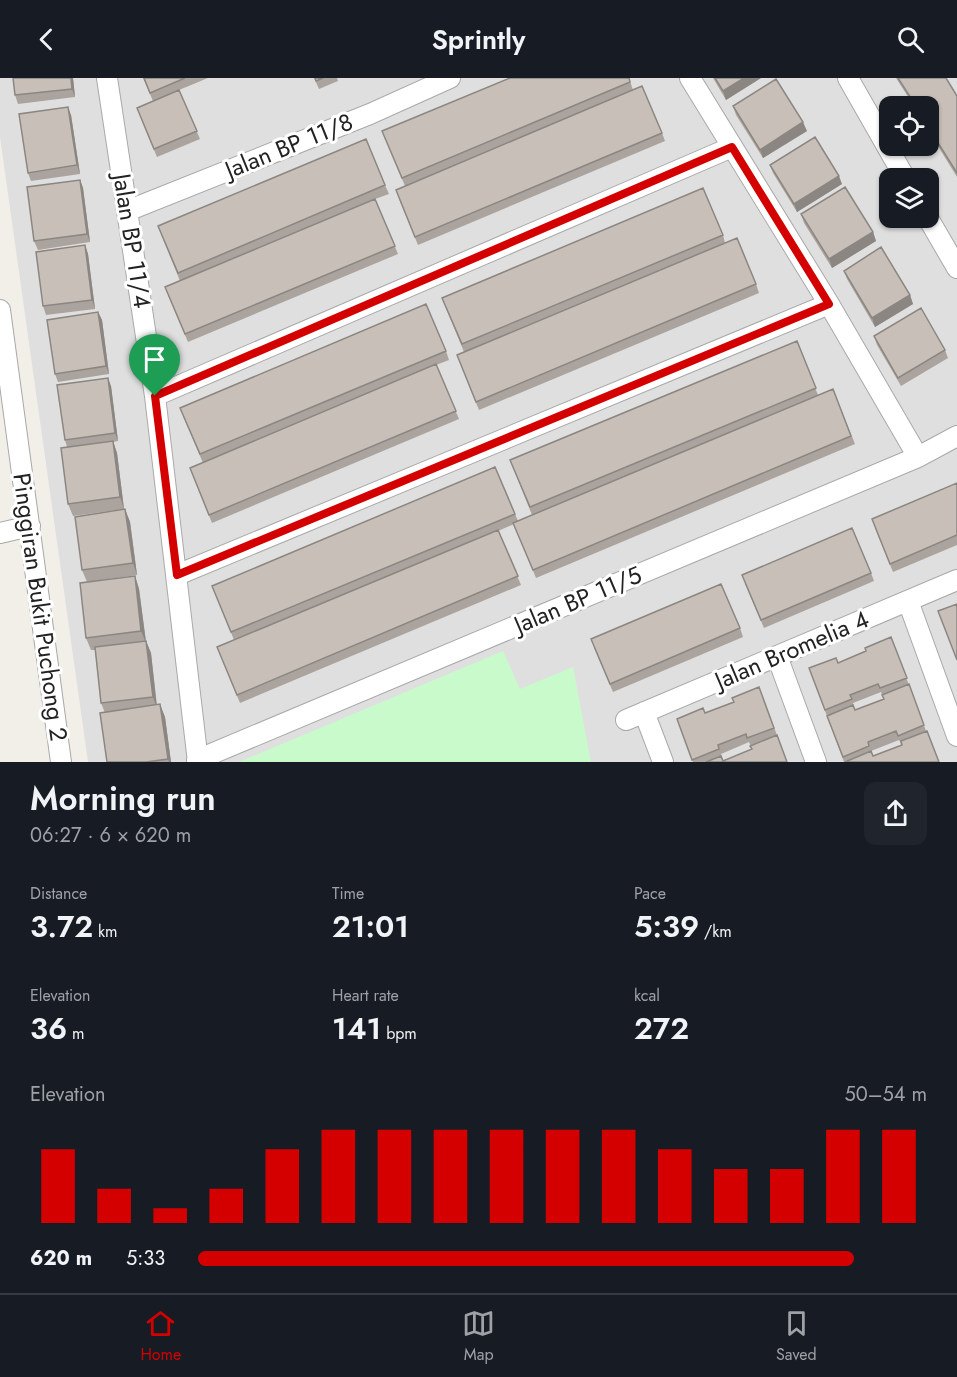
<!DOCTYPE html>
<html lang="en">
<head>
<meta charset="utf-8">
<style>
  :root { --surface:#171b24; --page:#20242c; --text:#f1f3f6; --muted:#9ea1a6; --line:#363941; --accent:#d40000 }
  body { margin:0; font-family:Jost,sans-serif; background:var(--page); color:var(--text); height:100vh; display:flex; flex-direction:column; font-size:22px; white-space:nowrap }
  * { box-sizing:border-box; margin:0 }
  p { font-size:20px; color:var(--muted) }
  .icon { flex:none; width:33px; height:33px; fill:none; stroke:currentColor; stroke-width:2; stroke-linecap:round; stroke-linejoin:round }
  .map { position:relative; height:684px; overflow:hidden }
  .panel { display:flex; flex-direction:column; background:var(--surface); flex:1 }
  .panel>* { flex:none }
  .tools { position:absolute; left:879px; top:18px; display:grid; gap:12px }
  .tools a { display:grid; place-items:center; width:60px; height:60px; border-radius:12px; background:var(--surface); box-shadow:0 2px 4px #0004; font-size:30px }
  .pin { position:absolute; display:grid; place-items:center; width:51px; height:51px; color:#fff; margin:-62px -26px; border-radius:50% 50% 50% 0; rotate:-45deg; box-shadow:0 0 6px #0007 }
  .pin .icon { rotate:45deg }
  .round { display:grid; place-items:center; flex:none; width:63px; height:63px; border-radius:12px; background:var(--page) }
  .headline { display:flex; align-items:center; justify-content:space-between; height:102px; padding:0 30px }
  h1 { font-size:33px; font-weight:600; line-height:45px }
  .figures { display:grid; grid-template-columns:repeat(3,1fr); gap:9px; height:102px; padding:6px 30px }
  .figures div { display:grid; align-content:center }
  .figures b { font-size:30px; font-weight:600 }
  .figures small { font-size:16px; font-weight:400 }
  .figures p { font-size:16px }
  .chart { height:168px; padding:12px 30px }
  .chart p { display:flex; justify-content:space-between }
  .chart svg { width:100%; height:108px; margin-top:6px; stroke:var(--accent); stroke-width:6 }
  ul { padding:0 30px; list-style:none; font-size:20px }
  li { display:grid; grid-template-columns:96px 72px 1fr; align-items:center; height:45px }
  li i { height:15px; border-radius:8px; background:var(--accent) }
  header { display:flex; justify-content:space-between; align-items:center; height:78px; padding:0 30px; background:var(--surface); font-size:27px; font-weight:600 }
  .dock { display:flex; justify-content:space-around; align-items:center; height:84px; border-top:2px solid var(--line); background:var(--surface); font-size:16px; color:var(--muted) }
  .dock a { display:grid; justify-items:center; gap:3px }
  .dock .current { color:var(--accent) }
  .map>svg:first-child { display:block }
  .residential { fill:#e0dfdf; fill-rule:evenodd }
  .park { fill:#c8facc }
  .lines { fill:none; stroke-linecap:round; stroke-linejoin:round }
  .minor-casing { stroke:#a9a9a9; stroke-width:22 }
  .minor { stroke:#fff; stroke-width:20 }
  .wall { fill:#aba49e; fill-rule:evenodd }
  .shaded-wall { fill:#8b8681 }
  .building { fill:#c7bfb8; stroke:#8b8681; stroke-width:1.5 }
  .route-casing { stroke:#fff; stroke-width:12 }
  .route { stroke:#d40000; stroke-width:8 }
  .labels { text-anchor:middle; stroke-width:6; stroke-linejoin:round; paint-order:stroke }
  .street-label { font-size:24px; fill:#222; stroke:#fff }
</style>
</head>
<body>
<header><svg class="icon" aria-label="back" viewBox="0 0 24 24"><path d="M15 5l-7 7 7 7"/></svg>Sprintly<svg class="icon" aria-label="search" viewBox="0 0 24 24"><circle cx="10" cy="10" r="6"/><path d="M15 15l6 6"/></svg></header>
<div class="map">
<svg width="957" height="684" viewBox="0 0 957 684">
  <rect width="100%" height="100%" fill="#f2efe9"/>
  <path class="residential" d="M 0,0 L 957,0 L 957,684 L 88,684 L 0,59 ZM 890,28 L 928,28 L 928,68 L 890,68 ZM 890,100 L 928,100 L 928,140 L 890,140 Z"/>
  <path class="park" d="M 503,573 L 520,611 L 573,589 L 591,684 L 239,684 Z"/>
  <g class="lines">
    <g class="minor-casing">
      <path id="minor" d="M 107,0 L 155,318 L 198,684
        M 690,0 L 829,226 L 918,379
        M 848,0 L 905,100
        M 127,133 L 370,36 L 450,0
        M 928,140 L 957,190
        M 0,232 L 61,684
        M 155,318 L 732,69
        M 0,455 L 30,448
        M 177,497 L 829,226
        M 908,523 L 957,658
        M 777,578 L 816,684
        M 644,634 L 663,684
        M 626,642 L 957,502
        M 197,682 L 918,379 L 957,358"/>
    </g>
    <use href="#minor" class="minor"/>
  </g>
  <path class="wall" d="M 13,0 L 73,0 L 75,19 L 18,26 L 15,17 Z
    M 143,0 L 208,0 L 179,12 L 200,61 L 157,79 L 140,38 L 153,23 Z
    M 314,0 L 337,0 L 338,3 L 319,11 Z
    M 629,0 L 633,12 L 662,55 L 665,63 L 418,167 L 399,121 L 405,108 L 386,62 Z
    M 713,0 L 761,0 L 726,22 Z
    M 896,0 L 946,0 L 957,18 L 957,99 L 928,52 L 928,28 L 914,28 Z
    M 733,28 L 807,53 L 763,80 L 736,37 Z
    M 71,37 L 80,96 L 31,103 L 28,95 Z
    M 770,87 L 842,106 L 797,134 L 773,95 Z
    M 80,102 L 83,110 L 90,164 L 38,172 L 34,163 Z
    M 385,107 L 389,116 L 375,121 L 398,176 L 188,264 L 168,217 L 180,203 L 161,156 Z
    M 801,136 L 873,154 L 876,163 L 832,190 L 804,145 Z
    M 723,157 L 725,165 L 756,206 L 759,215 L 479,332 L 460,285 L 464,274 L 445,228 Z
    M 85,167 L 88,176 L 95,231 L 46,237 L 43,228 Z
    M 844,193 L 910,217 L 913,226 L 875,249 L 847,201 Z
    M 98,234 L 102,242 L 109,296 L 58,304 L 55,296 Z
    M 874,258 L 945,272 L 948,280 L 901,308 L 877,267 Z
    M 797,263 L 818,317 L 833,311 L 855,366 L 536,500 L 514,446 L 498,453 L 521,507 L 240,625 L 217,569 L 234,562 L 212,508 L 515,436 L 518,443 L 532,437 L 510,382 Z
    M 446,273 L 449,282 L 436,287 L 459,341 L 212,445 L 193,398 L 203,385 L 183,338 Z
    M 111,308 L 118,363 L 113,364 L 117,375 L 124,431 L 73,438 L 68,426 L 67,369 L 65,362 Z
    M 957,405 L 957,467 L 893,494 L 875,450 Z
    M 125,431 L 130,444 L 137,497 L 87,504 L 82,492 Z
    M 871,495 L 874,503 L 764,550 L 745,506 Z
    M 135,498 L 139,511 L 146,563 L 151,575 L 157,627 L 165,639 L 171,684 L 107,684 L 105,635 L 101,625 L 95,572 L 91,572 L 86,560 Z
    M 740,550 L 743,559 L 613,614 L 594,570 Z
    M 891,559 L 926,653 L 939,684 L 844,684 L 830,646 L 809,590 L 838,585 L 866,573 ZM 881,614 L 884,621 L 855,632 L 853,625 ZM 899,662 L 901,666 L 902,666 L 902,667 L 873,678 L 871,673 Z
    M 759,609 L 787,684 L 693,684 L 677,641 L 705,635 L 734,624 ZM 749,664 L 752,671 L 723,683 L 721,676 Z"/>
  <path class="shaded-wall" d="M 71,0 L 73,0 L 75,19 L 72,11 Z
    M 744,0 L 761,0 L 726,22 L 723,13 Z
    M 68,29 L 71,37 L 80,96 L 77,87 Z
    M 803,44 L 807,53 L 763,80 L 760,72 Z
    M 839,98 L 842,106 L 797,134 L 794,126 Z
    M 80,102 L 83,110 L 90,164 L 87,156 Z
    M 873,154 L 876,163 L 832,190 L 829,181 Z
    M 85,167 L 88,176 L 95,231 L 92,222 Z
    M 910,217 L 913,226 L 875,249 L 872,240 Z
    M 98,234 L 102,242 L 109,296 L 106,288 Z
    M 108,300 L 111,308 L 118,363 L 115,355 Z
    M 113,363 L 117,375 L 124,431 L 120,419 Z
    M 125,431 L 130,444 L 137,497 L 133,485 Z
    M 135,498 L 139,511 L 146,565 L 141,553 Z
    M 146,563 L 151,575 L 157,631 L 153,619 Z
    M 160,626 L 165,639 L 171,684 L 169,684 L 168,681 Z"/>
  <path class="building" d="M 13,0 L 71,0 L 72,11 L 15,17 Z
    M 144,0 L 185,0 L 150,15 Z
    M 315,0 L 323,0 L 316,3 Z
    M 510,0 L 629,0 L 630,4 L 402,100 L 382,53 Z
    M 715,0 L 744,0 L 723,13 Z
    M 898,0 L 946,0 L 957,18 L 957,95 L 928,49 L 928,28 L 916,28 Z
    M 776,1 L 803,44 L 760,72 L 733,28 Z
    M 642,8 L 662,55 L 415,159 L 396,112 Z
    M 179,12 L 197,53 L 154,71 L 137,30 Z
    M 68,29 L 77,87 L 28,95 L 19,36 Z
    M 815,59 L 839,98 L 794,126 L 770,87 Z
    M 366,61 L 385,107 L 178,195 L 158,148 Z
    M 80,102 L 87,156 L 34,163 L 27,109 Z
    M 845,109 L 873,154 L 829,181 L 801,136 Z
    M 703,110 L 723,157 L 462,266 L 442,220 Z
    M 375,121 L 395,168 L 185,256 L 165,209 Z
    M 737,160 L 756,206 L 476,324 L 457,277 Z
    M 85,167 L 92,222 L 43,228 L 36,174 Z
    M 881,169 L 910,217 L 872,240 L 844,193 Z
    M 426,226 L 446,273 L 200,376 L 180,330 Z
    M 921,230 L 945,272 L 898,300 L 874,258 Z
    M 98,234 L 106,288 L 55,296 L 47,242 Z
    M 797,263 L 816,310 L 530,429 L 510,382 Z
    M 436,286 L 456,333 L 209,437 L 190,390 Z
    M 108,300 L 115,355 L 65,362 L 57,307 Z
    M 833,311 L 851,358 L 533,492 L 513,445 Z
    M 113,363 L 120,419 L 68,426 L 61,370 Z
    M 495,389 L 515,436 L 231,554 L 212,508 Z
    M 957,405 L 957,457 L 890,486 L 872,441 Z
    M 125,431 L 133,485 L 82,492 L 75,439 Z
    M 852,450 L 871,495 L 761,542 L 742,497 Z
    M 498,452 L 518,498 L 237,617 L 217,569 Z
    M 135,498 L 141,553 L 86,560 L 80,505 Z
    M 721,506 L 740,550 L 610,606 L 591,561 Z
    M 957,526 L 957,582 L 938,533 Z
    M 891,559 L 907,600 L 880,610 L 878,606 L 850,617 L 852,621 L 825,632 L 809,590 L 836,580 L 838,585 L 866,573 L 865,570 Z
    M 146,563 L 153,619 L 101,625 L 95,569 Z
    M 909,606 L 924,647 L 898,658 L 896,653 L 868,664 L 869,668 L 843,679 L 827,638 L 853,627 L 855,632 L 884,621 L 882,617 Z
    M 759,609 L 774,650 L 747,660 L 746,656 L 718,667 L 719,671 L 692,682 L 677,641 L 703,630 L 705,635 L 734,624 L 732,620 Z
    M 160,626 L 168,681 L 146,684 L 107,684 L 100,635 Z
    M 927,653 L 939,684 L 845,684 L 871,673 L 873,678 L 902,667 L 901,663 Z
    M 777,657 L 787,684 L 706,684 L 721,678 L 723,683 L 752,671 L 750,668 Z"/>
  <g class="lines">
    <g class="route-casing">
      <path id="route" d="M 732,69 L 829,226 L 177,497 L 155,318 Z"/>
    </g>
    <use href="#route" class="route"/>
  </g>
  <g class="labels">
    <g class="street-label">
      <text transform="translate(289 68) rotate(-22)" y="8">Jalan BP 11/8</text>
      <text transform="translate(132 163) rotate(81)" y="8">Jalan BP 11/4</text>
      <text transform="translate(578 522) rotate(-23)" y="8">Jalan BP 11/5</text>
      <text transform="translate(40 529) rotate(82)" y="8">Pinggiran Bukit Puchong 2</text>
      <text transform="translate(792 572) rotate(-23)" y="8">Jalan Bromelia 4</text>
    </g>
  </g>
</svg>
<div class="tools">
<a><svg class="icon" aria-label="locate" viewBox="0 0 24 24"><circle cx="12" cy="12" r="6"/><path d="M12 2v4M12 18v4M2 12h4M18 12h4"/></svg></a>
<a><svg class="icon" aria-label="layers" viewBox="0 0 24 24"><path d="M12 4l9 5-9 5-9-5zM3 14l9 5 9-5"/></svg></a>
</div>
<div class="pin" style="left:155px;top:318px;background:#1e9e55"><svg class="icon" aria-label="arrive" viewBox="0 0 24 24"><path d="M6 21V4h12l-3 4 3 4H6"/></svg></div>
</div>
<section class="panel">
<div class="headline"><div><h1>Morning run</h1><p>06:27 · 6 × 620 m</p></div><a class="round"><svg class="icon" aria-label="share" viewBox="0 0 24 24"><path d="M12 15V3M7 8l5-5 5 5M5 13v7h14v-7"/></svg></a></div>
<div class="figures">
<div><p>Distance</p><b>3.72<small> km</small></b></div>
<div><p>Time</p><b>21:01</b></div>
<div><p>Pace</p><b>5:39<small> /km</small></b></div>
</div>
<div class="figures">
<div><p>Elevation</p><b>36<small> m</small></b></div>
<div><p>Heart rate</p><b>141<small> bpm</small></b></div>
<div><p>kcal</p><b>272</b></div>
</div>
<div class="chart"><p><span>Elevation</span>50–54 m</p>
<svg viewBox="0 0 160 44" preserveAspectRatio="none"><path d="M5 44V14M15 44V30M25 44V38M35 44V30M45 44V14M55 44V6M65 44V6M75 44V6M85 44V6M95 44V6M105 44V6M115 44V14M125 44V22M135 44V22M145 44V6M155 44V6"/></svg>
</div>
<ul>
<li><b>620 m</b>5:33<i style="width:90%"></i></li>
</ul>
</section>
<nav class="dock">
<a class="current"><svg class="icon" aria-label="home" viewBox="0 0 24 24"><path d="M3 11l9-7 9 7M6 9v11h12V9"/></svg>Home</a>
<a><svg class="icon" aria-label="map" viewBox="0 0 24 24"><path d="M3 6l6-2 6 2 6-2v14l-6 2-6-2-6 2zM9 4v14M15 6v14"/></svg>Map</a>
<a><svg class="icon" aria-label="saved" viewBox="0 0 24 24"><path d="M7 4h10v16l-5-4-5 4z"/></svg>Saved</a>
</nav>
</body>
</html>
